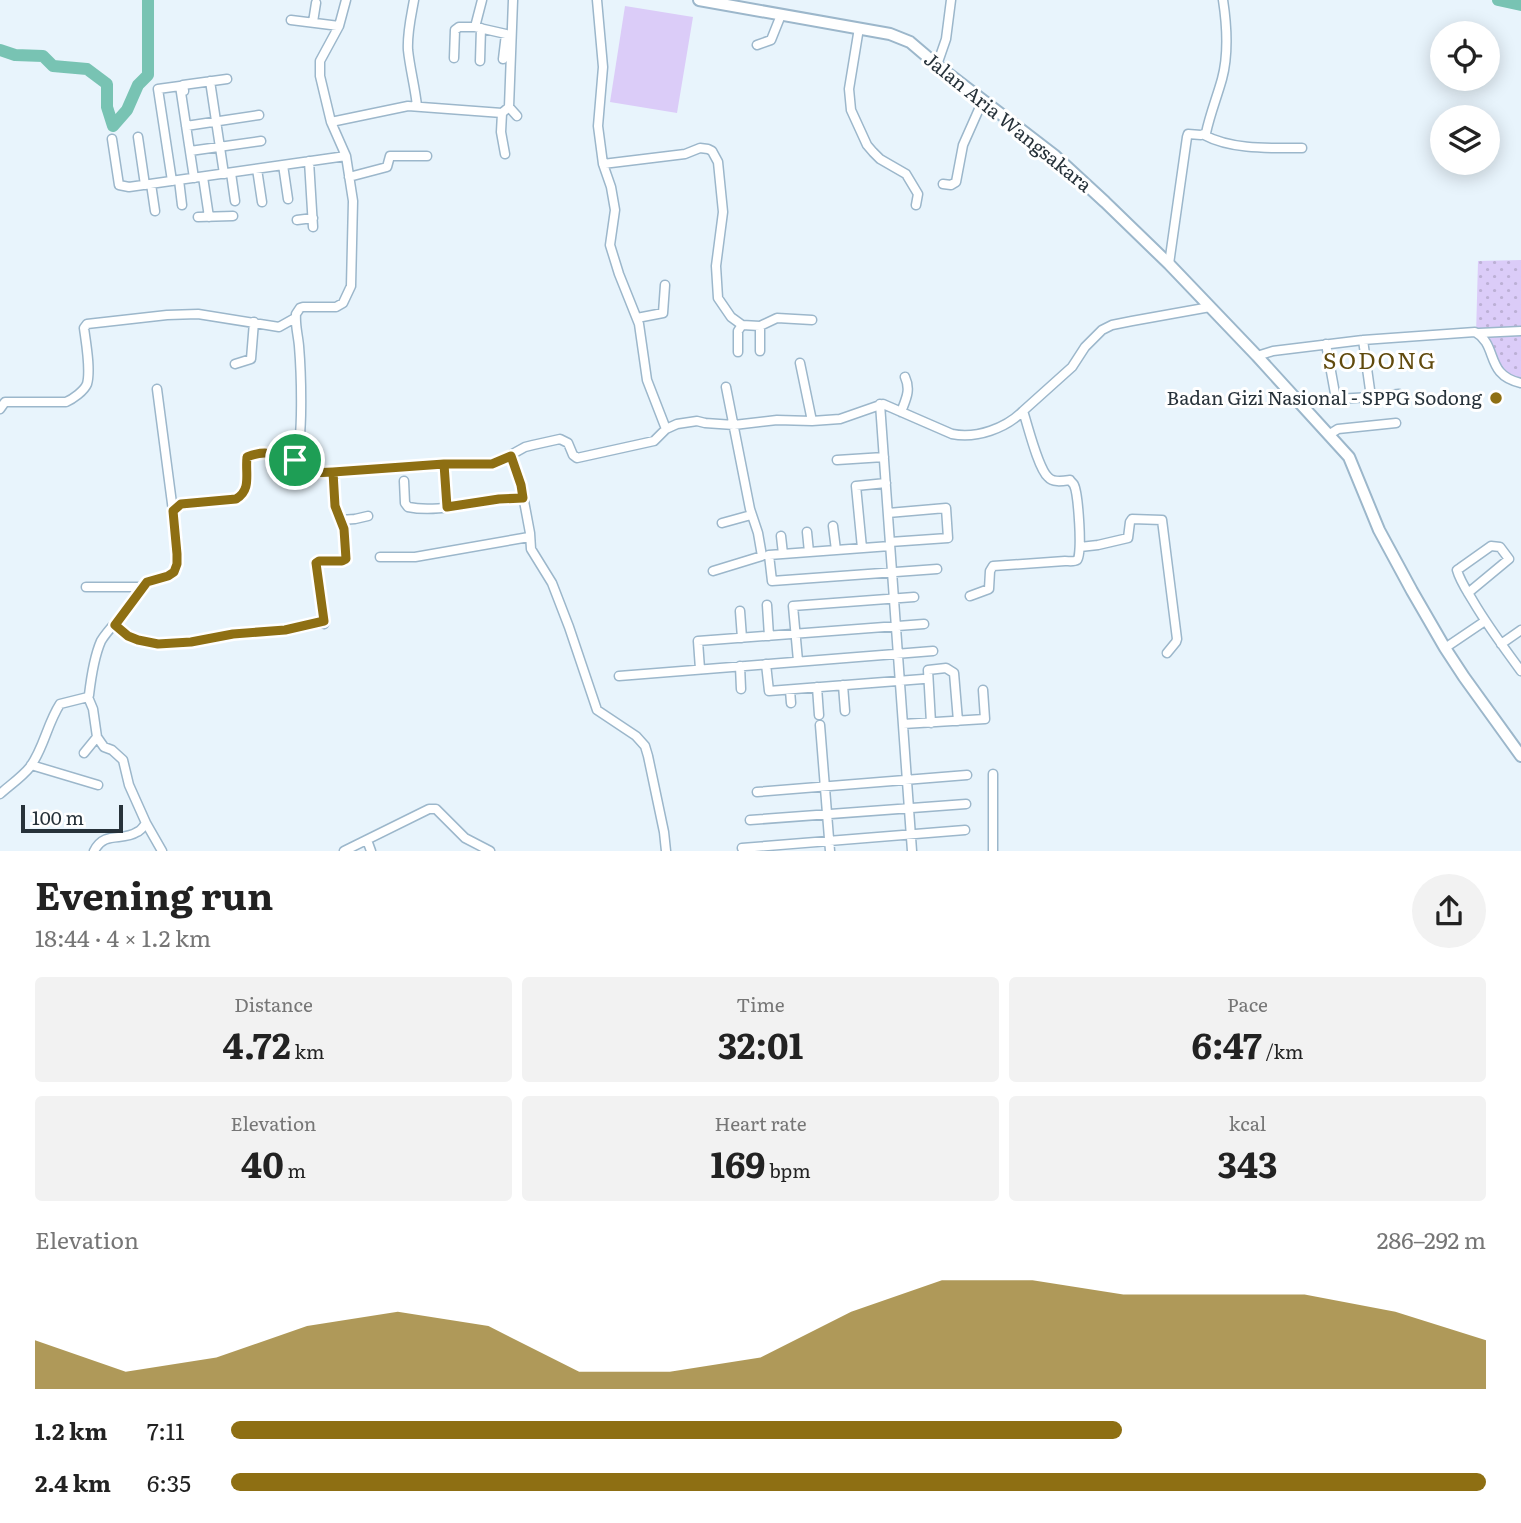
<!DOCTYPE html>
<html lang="en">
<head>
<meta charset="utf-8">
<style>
  :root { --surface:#fff; --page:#f2f2f2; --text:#222; --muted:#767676; --accent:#8e6f13 }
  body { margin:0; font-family:Literata,serif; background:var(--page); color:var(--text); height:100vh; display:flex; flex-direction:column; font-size:26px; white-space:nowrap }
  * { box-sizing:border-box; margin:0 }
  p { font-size:23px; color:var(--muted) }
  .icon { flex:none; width:38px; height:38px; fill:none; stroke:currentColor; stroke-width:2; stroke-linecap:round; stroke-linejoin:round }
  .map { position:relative; height:851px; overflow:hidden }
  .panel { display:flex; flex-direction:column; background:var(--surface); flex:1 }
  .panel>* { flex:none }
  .tools { position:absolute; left:1430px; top:21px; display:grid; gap:14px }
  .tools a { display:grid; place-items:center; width:70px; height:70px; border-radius:50%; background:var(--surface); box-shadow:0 4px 18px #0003; font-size:35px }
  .scale { position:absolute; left:21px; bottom:18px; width:102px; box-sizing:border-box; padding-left:7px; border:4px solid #27323a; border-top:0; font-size:19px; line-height:24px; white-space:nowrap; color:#27323a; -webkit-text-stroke:5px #fff; paint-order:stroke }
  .pin { position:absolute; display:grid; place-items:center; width:60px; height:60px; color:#fff; margin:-30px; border:4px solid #fff; border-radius:50%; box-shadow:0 2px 7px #0007 }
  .round { display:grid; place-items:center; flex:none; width:74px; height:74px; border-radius:37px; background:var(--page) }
  .head { display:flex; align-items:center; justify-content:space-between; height:119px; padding:0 35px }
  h1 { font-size:38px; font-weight:700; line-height:52px }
  .figures { display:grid; grid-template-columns:repeat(3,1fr); gap:10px; height:119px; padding:7px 35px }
  .figures div { display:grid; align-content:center; border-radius:7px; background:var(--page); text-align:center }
  .figures b { font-size:35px; font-weight:700 }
  .figures small { font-size:19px; font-weight:400 }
  .figures p { font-size:19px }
  .chart { height:196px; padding:14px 35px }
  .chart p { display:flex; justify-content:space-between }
  .chart svg { width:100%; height:126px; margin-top:7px; fill:var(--accent); opacity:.7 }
  ul { padding:0 35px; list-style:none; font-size:23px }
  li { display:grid; grid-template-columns:112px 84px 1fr; align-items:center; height:52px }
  li i { height:18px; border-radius:9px; background:var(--accent) }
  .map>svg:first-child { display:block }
  .grass { fill:url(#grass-dots) }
  .garden { fill:#dbccf8 }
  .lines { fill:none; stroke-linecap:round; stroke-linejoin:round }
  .river { stroke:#78c3b3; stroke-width:12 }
  .street-casing { stroke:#9cb7cb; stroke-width:11 }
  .secondary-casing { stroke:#9cb7cb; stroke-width:14 }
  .street { stroke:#fff; stroke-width:8 }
  .secondary { stroke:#fff; stroke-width:10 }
  .route-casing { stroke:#fff; stroke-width:14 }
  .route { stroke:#8e6f13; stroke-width:9 }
  .poi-dot { fill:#8e6f13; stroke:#fff; stroke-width:2.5 }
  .labels { text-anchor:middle; stroke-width:6; stroke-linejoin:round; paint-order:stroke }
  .street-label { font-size:19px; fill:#27323a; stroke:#fff }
  .poi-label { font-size:19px; fill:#27323a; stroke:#fff; text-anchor:end }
  .quarter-label { font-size:23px; letter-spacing:2px; fill:#604a0d; stroke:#fff }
</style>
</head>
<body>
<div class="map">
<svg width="1521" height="851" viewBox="0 0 1521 851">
  <defs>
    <pattern id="grass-dots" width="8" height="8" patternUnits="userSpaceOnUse" patternTransform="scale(1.75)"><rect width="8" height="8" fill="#dbccf8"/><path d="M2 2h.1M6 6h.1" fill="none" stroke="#bcb0d5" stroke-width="1.8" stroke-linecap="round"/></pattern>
  </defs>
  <rect width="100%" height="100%" fill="#e8f4fc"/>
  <path class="grass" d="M 1521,260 L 1521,379 L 1505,377 L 1489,343 L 1476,335 L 1478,261 Z"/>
  <path class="garden" d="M 625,6 L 693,17 L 677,113 L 610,102 Z"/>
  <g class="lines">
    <path class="river" d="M 1498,0 L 1521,5
      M 0,50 L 15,55 L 43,56 L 53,66 L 87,69 L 107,84 L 107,107 L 113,126 L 127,110 L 138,85 L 148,75 L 148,0"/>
    <g class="street-casing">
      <path id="street" d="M 414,0 C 411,17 407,33 408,50 C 410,69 415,87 417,106
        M 597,0 L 603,67 L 598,126 L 603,164 L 611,187 L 615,210 L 610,245 L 619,274 L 639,324 L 647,380 L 666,429
        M 291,20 L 339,26
        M 313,22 L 316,3
        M 475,27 L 506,34 L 503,59
        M 859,28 L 849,89 L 851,110 L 867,145 L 873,152 L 880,159 L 906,174 L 918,194 L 916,205
        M 757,45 L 771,40 L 781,15
        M 454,58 L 455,30 L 459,27 L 475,27 L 482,0
        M 480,61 L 481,28
        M 937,65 L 946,39 L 951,0
        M 210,81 L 224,174
        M 184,91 L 183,85 L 227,79
        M 509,107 L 513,0
        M 502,113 L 501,132 L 505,154
        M 331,122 L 408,106 L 502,113 L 509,107 L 517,116
        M 186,126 L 259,115
        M 1204,135 C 1232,150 1271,148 1302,148
        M 138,137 L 145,185
        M 112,139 L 119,185 L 129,187 L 346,156
        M 190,151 L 261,141
        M 309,161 L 313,227
        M 603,164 L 685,154 L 700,148 L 708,149 L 712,151 L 718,162 L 723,212 L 716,266 L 718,298 L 731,317 L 742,325 L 760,326 L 777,318 L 812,320
        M 283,165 L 288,199
        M 257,169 L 262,202
        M 231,173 L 235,201
        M 203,177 L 209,217
        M 349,177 L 387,167 L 390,156 L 427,156
        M 179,180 L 182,205
        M 172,181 L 158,89 L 180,86 L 194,178
        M 151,184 L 155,211
        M 943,184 L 951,185 L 956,182 L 963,145 L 983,100
        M 198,217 L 233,216
        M 297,220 L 313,218
        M 1169,264 L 1187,137 L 1188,134 L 1201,135 L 1206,133 C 1210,114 1217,97 1222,79 C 1229,53 1227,26 1223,0
        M 637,318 L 663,313 L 665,285
        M 1479,333 L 1521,331
        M 1363,340 L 1371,397
        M 1326,344 L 1336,399 L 1371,397 L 1399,394
        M 760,351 L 760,326
        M 738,352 L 738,331 L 742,325
        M 1257,356 L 1273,351 L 1363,340 L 1475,332 C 1499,345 1484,375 1521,383
        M 800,363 L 812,421
        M 235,364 L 251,359 L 254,322
        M 157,389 L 173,511
        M 880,404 L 912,851
        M 0,409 L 5,402 L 66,402 C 73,399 84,391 87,384 C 91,370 86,343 84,328 L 87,324 L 167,315 L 198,314 L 279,327 L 295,318
        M 901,412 C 906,399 911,390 905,377
        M 1330,434 L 1338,429 L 1396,423
        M 511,456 L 521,485 L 530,533 L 531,549 L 552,583 L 569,627 L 597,710 L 636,736 L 645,746 L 648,756 L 664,832 L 666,851
        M 295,460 L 297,466 L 305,471 L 328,472 L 444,464 L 485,465 L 498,462 L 525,447 L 533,445 L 560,439 L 568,443 L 573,455 L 577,458 L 654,441 L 666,429 L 677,424 L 697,421 L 705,423 L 734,425 L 777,420 L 812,421 L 840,419 L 883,404 L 952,434 C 977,439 1006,428 1023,411
        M 837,460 L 884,457
        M 444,464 L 447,507
        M 333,472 L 335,506 L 340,520
        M 404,481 L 405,503 L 408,507 C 436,513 467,503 495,500 C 504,499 514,499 523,498
        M 888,513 L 946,508 L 948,538 L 890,542
        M 722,523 L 751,515
        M 833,526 L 836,550
        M 807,532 L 809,552
        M 781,536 L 783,554
        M 890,546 L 769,555 L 772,581 L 937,569
        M 1080,547 L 1098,545 L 1128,538 L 1130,522 L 1132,519 L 1162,520 L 1177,639 L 1176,642 L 1167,653
        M 862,548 L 856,486 L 886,483
        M 380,557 L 415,557 L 529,537
        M 713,571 L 762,556 L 758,533 L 750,509 L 726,387
        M 86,587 L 142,587
        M 1468,593 L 1509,559 L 1500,547 L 1491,546 L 1460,568 L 1457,570 C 1460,581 1467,591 1473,601 C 1487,625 1504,648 1521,671
        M 970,596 L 989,589 L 990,571 L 993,566 L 1065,561 C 1069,561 1074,562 1077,560 C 1083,555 1078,493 1074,485 C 1073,483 1071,482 1070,480 C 1063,481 1053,483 1048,477 C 1038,468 1028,426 1023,411 L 1072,367 L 1085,347 L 1102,330 L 1112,325 L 1132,321 L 1210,307
        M 767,605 L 769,636
        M 740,611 L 742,638
        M 324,624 L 316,563 L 319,560 L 344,561 L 346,559 L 344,529 L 340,520 L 355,519 L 368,516
        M 115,625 L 128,636 L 138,640 L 158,644 L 191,642 L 233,634 L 285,630 L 324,621
        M 1501,644 L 1521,630
        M 1445,648 L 1485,621
        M 798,661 L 793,606 L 914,597
        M 766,664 L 769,691 L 923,679
        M 740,666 L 741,689
        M 700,669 L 698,641 L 924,624
        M 619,676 L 933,651
        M 843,685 L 845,711
        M 817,687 L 819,715
        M 790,690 L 791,703
        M 931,723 L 928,670 L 946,668 L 954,673 L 958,721
        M 903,724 L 985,719 L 983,690
        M 820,725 L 830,851
        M 97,737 L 104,747 L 112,750 L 123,760 L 129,785 L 146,823 L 162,851
        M 84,753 L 97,737 L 93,709 L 88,697
        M 31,765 L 98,785
        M 757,792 L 967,775
        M 0,794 C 10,785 22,777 30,767 C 44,748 47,724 60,704 L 88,697 L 89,695 C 91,678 94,657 101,641 C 108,629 120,619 129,607 C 135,600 138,591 145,585 C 153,577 167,581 174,571 C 181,561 175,524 173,511 L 181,504 L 236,499 C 252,490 245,473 247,457 L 265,452 L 295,460 C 304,442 301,370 299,346 C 298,335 295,325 296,314 L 300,308 L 303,307 L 336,307 L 343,303 L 351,286 L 353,201 L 346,156 L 331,122 L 320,76 L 320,61 L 339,26 L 346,0
        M 750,820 L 966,804
        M 367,840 L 371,851
        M 742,848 L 965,830
        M 94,851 C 105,830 122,842 137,832 C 140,831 144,826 146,823
        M 344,851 L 429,809 L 436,809 L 465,838 L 490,851
        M 993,851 L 993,774"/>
    </g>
    <g class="secondary-casing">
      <path id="secondary" d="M 699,0 L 890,34 L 910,42 L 937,65 L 1054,155 L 1105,202 L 1169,264 L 1257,356 L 1349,457 L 1379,530 L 1412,591 L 1445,648 L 1464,677 L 1521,756"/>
    </g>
    <use href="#street" class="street"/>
    <use href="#secondary" class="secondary"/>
  </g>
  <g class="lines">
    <g class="route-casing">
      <path id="route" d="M 295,460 C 275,455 267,449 247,457 C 245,473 252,490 236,499 L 181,504 L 173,511 L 177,554 L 177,564 L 174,572 L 168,576 L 147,582 L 115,625 L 128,636 L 138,640 L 158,644 L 191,642 L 233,634 L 285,630 L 324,621 L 316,563 L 319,561 L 342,561 L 346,559 L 344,529 L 335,506 L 333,472 L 444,464 L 492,464 L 511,456 L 521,485 L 523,498 L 499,499 L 447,507 L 444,464 L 333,472 C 320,473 302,474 295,460"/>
    </g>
    <use href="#route" class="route"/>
  </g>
  <circle class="poi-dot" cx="1496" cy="398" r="7"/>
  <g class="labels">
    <g class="street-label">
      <text transform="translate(1008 122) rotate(39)" y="7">Jalan Aria Wangsakara</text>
    </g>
    <g class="poi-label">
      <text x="1482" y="405">Badan Gizi Nasional - SPPG Sodong</text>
    </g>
    <g class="quarter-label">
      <text x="1380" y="369">SODONG</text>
    </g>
  </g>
</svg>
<div class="tools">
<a><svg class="icon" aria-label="locate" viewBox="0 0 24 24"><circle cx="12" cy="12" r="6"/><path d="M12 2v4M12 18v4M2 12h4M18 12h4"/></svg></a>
<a><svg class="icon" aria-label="layers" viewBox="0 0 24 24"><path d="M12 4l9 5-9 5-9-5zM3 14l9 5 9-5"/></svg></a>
</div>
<div class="scale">100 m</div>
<div class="pin" style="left:295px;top:460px;background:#1e9e55"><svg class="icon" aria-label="arrive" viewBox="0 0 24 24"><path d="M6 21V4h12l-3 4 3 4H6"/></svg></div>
</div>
<section class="panel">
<div class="head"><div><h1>Evening run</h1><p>18:44 · 4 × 1.2 km</p></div><a class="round"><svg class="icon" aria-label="share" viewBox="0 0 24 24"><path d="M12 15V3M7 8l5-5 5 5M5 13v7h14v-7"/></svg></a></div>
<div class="figures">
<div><p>Distance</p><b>4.72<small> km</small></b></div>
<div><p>Time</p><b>32:01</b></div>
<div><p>Pace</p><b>6:47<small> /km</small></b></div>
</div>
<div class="figures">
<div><p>Elevation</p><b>40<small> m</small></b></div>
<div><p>Heart rate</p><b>169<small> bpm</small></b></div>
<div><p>kcal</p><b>343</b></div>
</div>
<div class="chart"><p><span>Elevation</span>286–292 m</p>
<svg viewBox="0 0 160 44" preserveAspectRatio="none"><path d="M0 44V27L10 38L20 33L30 22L40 17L50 22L60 38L70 38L80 33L90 17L100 6L110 6L120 11L130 11L140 11L150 17L160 27V44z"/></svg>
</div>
<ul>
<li><b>1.2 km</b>7:11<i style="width:71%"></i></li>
<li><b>2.4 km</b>6:35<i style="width:100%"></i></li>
</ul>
</section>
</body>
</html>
